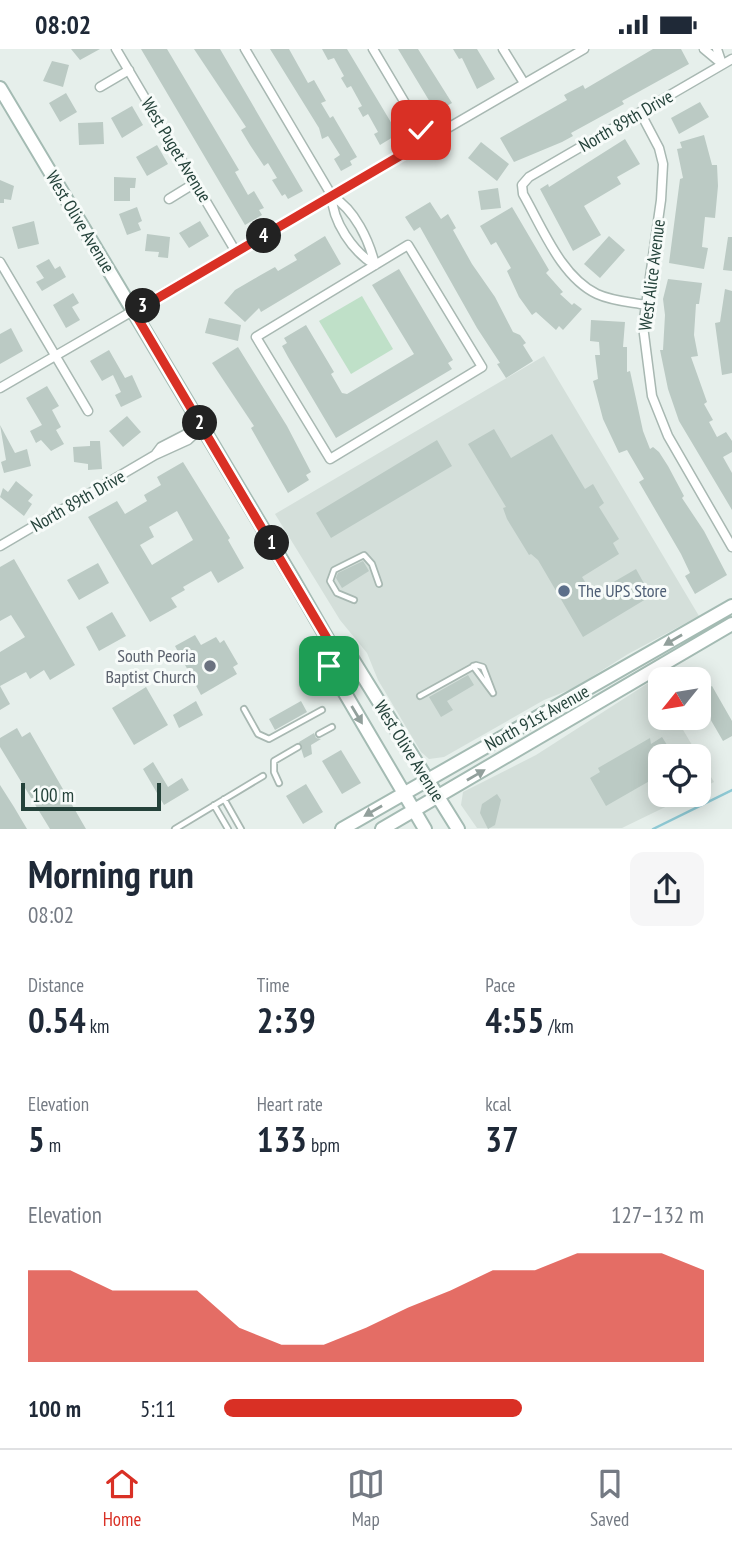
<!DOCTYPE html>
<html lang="en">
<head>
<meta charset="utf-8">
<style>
  :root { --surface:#fff; --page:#f6f6f7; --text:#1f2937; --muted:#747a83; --line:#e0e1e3; --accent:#d93025 }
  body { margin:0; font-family:"PT Sans Narrow",sans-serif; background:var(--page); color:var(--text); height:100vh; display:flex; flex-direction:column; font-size:26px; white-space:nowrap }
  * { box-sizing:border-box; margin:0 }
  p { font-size:23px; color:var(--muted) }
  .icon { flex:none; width:38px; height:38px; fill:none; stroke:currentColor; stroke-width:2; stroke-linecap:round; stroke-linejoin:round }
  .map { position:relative; height:780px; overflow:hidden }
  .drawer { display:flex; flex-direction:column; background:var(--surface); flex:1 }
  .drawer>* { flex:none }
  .needle { width:46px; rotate:240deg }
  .controls { position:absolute; left:648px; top:618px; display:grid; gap:14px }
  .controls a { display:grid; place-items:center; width:63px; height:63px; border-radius:14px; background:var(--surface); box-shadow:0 4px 18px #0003; font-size:35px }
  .scale { position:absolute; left:21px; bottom:18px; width:140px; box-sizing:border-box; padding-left:7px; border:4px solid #24423a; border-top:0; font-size:19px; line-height:24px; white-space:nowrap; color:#24423a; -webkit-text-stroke:5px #f7fbf9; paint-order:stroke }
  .pin { position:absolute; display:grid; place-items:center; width:60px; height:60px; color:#fff; margin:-30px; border-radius:14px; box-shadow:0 4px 10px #0006 }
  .km { position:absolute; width:35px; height:35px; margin:-18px; border-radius:50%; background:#222; color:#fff; font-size:19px; line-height:35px; text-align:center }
  .round { display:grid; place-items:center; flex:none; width:74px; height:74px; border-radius:14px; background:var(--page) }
  .summary { display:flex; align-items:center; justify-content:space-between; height:119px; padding:0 28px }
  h1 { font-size:38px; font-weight:600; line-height:52px }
  .stats { display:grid; grid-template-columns:repeat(3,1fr); gap:10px; height:119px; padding:7px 28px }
  .stats div { display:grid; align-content:center }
  .stats b { font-size:35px; font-weight:600 }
  .stats small { font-size:19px; font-weight:400 }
  .stats p { font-size:19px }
  .chart { height:196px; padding:14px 28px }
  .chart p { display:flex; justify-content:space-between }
  .chart svg { width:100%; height:126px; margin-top:7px; fill:var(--accent); opacity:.7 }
  ul { padding:0 28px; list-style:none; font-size:23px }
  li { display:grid; grid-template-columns:112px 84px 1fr; align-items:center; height:52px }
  li i { height:18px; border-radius:9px; background:var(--accent) }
  .status { display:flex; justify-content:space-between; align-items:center; height:49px; padding:0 35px; background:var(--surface); direction:ltr }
  .status svg { height:19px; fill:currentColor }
  .tab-bar { display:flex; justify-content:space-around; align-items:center; height:98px; border-top:2px solid var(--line); background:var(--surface); font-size:19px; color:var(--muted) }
  .tab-bar a { display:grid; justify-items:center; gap:4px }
  .tab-bar .selected { color:var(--accent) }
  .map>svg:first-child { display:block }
  .built { fill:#d4dfda }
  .green { fill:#bfe0c8 }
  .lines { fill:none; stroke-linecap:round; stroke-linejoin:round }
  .stream { stroke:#8ec9d4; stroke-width:2.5 }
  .building { fill:#bbcac4; fill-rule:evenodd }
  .service-casing { stroke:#a8b8b2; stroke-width:8 }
  .minor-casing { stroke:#a8b8b2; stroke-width:11 }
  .secondary-casing { stroke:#a4bbb3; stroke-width:16 }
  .service { stroke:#fff; stroke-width:4.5 }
  .minor { stroke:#fff; stroke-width:8 }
  .secondary { stroke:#fff; stroke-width:12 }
  .oneway { fill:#92a09c }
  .route-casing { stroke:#fff; stroke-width:14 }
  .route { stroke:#d93025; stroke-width:9 }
  .service-dot { fill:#5c6f8a; stroke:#f7fbf9; stroke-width:2.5 }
  .worship-dot { fill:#6b7280; stroke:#f7fbf9; stroke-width:2.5 }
  .labels { text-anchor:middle; stroke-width:6; stroke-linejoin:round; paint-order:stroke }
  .street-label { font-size:18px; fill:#24423a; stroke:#f7fbf9 }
  .service-label { font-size:18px; fill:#4e5e75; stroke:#f7fbf9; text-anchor:start }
  .worship-label { font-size:18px; fill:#5b616d; stroke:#f7fbf9; text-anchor:end }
</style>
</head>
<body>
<div class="status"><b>08:02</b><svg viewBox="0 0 49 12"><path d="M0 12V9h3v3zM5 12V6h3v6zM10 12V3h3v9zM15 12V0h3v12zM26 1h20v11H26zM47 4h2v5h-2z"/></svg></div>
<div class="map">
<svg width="732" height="780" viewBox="0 0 732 780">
  <rect width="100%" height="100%" fill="#e6efeb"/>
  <path class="built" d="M 544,307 L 699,567 L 628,605 L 574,639 L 544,651 L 444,708 L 429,710 L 421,703 L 378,631 L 367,604 L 340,571 L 275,465 Z
    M 653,631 L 660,642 L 660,668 L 676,669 L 714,733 L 698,741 L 698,707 L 660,707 L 660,746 L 690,746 L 622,779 L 477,779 L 461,756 L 463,743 L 536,706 Z"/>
  <path class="green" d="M 362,247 L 393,300 L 351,325 L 319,272 Z"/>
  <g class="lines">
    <path class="stream" d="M 653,780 L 732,741"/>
  </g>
  <path class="building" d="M 71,0 L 100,0 L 80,11 Z
    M 141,0 L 167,0 L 239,121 L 235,123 L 248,146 L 254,142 L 264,159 L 259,161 L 262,166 L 245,176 Z
    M 194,0 L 220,0 L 303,142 L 288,150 L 285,145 L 282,147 L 272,131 L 277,129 L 268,114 L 264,117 L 250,96 L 241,81 L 246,78 Z
    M 270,0 L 289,0 L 308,34 L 314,31 L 326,52 L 321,54 L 330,69 L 333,67 L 357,108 L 350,112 L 352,116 L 341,122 L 334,110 L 340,106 L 328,87 L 322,90 L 319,79 Z
    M 322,0 L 347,0 L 398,85 L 380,96 L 374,85 L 378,83 L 368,65 L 363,68 L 358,59 L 362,57 L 351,37 L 347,39 L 341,29 L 344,27 L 334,9 L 328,11 Z
    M 398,0 L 418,0 L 452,54 L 436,63 Z
    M 453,0 L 477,0 L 495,30 L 477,40 L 462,9 L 459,10 Z
    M 653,0 L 681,0 L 689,15 L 622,52 L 624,55 L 571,84 L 573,87 L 562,93 L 514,113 L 500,89 L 567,51 L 564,46 L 583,36 L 585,40 Z
    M 52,12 L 69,16 L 63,38 L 43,32 Z
    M 66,44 L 77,63 L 60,73 L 49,54 Z
    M 700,53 L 709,68 L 679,85 L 671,69 Z
    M 132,57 L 143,76 L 122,89 L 111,69 Z
    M 103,73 L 104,95 L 79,96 L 78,74 Z
    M 704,86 L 712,116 L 717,116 L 718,137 L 715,169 L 705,168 L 702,198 L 708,199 L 704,220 L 669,214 L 680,130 L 683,129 L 677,100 L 682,99 L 680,93 Z
    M 625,90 L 640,115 L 617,128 L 621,135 L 584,157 L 601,186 L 573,202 L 540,140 L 548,135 L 549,138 Z
    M 481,93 L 509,115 L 497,132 L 468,109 Z
    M 157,96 L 168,115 L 147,127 L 136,108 Z
    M 114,128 L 136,129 L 135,139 L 130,139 L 130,152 L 114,152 Z
    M 0,131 L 14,137 L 11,151 L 4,150 L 4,154 L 0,154 Z
    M 498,139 L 501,159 L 481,161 L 478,142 Z
    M 430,153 L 441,170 L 448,165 L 456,179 L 453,181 L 472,215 L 495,248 L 513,283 L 520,286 L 526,294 L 523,296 L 533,312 L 506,329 L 497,315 L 500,314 L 477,279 L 420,178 L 414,182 L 405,168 Z
    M 137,158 L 142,172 L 138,174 L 141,181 L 127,186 L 119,165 Z
    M 512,158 L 549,221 L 546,224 L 563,243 L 560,245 L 572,256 L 574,254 L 582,260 L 563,281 L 559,277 L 556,281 L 536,263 L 532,266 L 519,248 L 507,222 L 511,219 L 496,193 L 491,196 L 480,177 Z
    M 34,172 L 39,195 L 18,200 L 12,178 Z
    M 200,172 L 209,187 L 189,199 L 179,184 Z
    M 147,185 L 170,188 L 168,209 L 158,208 L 159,203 L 145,202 Z
    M 325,187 L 341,215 L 261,263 L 259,259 L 245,273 L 224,254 L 235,241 L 259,227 L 275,218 L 278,222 L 297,211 L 294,206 Z
    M 609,187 L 625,201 L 600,229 L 584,215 Z
    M 728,188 L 732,188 L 732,222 L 723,221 Z
    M 49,210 L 55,220 L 60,217 L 66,228 L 42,242 L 36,233 L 44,229 L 36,217 Z
    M 399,220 L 453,311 L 448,314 L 452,320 L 336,389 L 288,308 L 282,297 L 287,294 L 284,289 L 306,276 L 334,323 L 331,325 L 342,344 L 347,345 L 414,305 L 372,236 Z
    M 668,230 L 702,234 L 699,255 L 696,255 L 694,286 L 698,307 L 691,308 L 707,353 L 704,355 L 713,371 L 709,373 L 717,388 L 726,383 L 732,392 L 732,403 L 723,408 L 732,424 L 732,461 L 679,372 L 668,340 L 660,301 L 663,301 L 665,266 L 663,250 Z
    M 725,240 L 732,242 L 732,324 L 722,326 L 715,274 L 720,273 Z
    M 73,244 L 79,254 L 72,258 L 80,271 L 66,279 L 53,256 Z
    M 209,269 L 241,276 L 238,292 L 205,284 Z
    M 591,271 L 625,273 L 623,298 L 627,298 L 627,323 L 630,322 L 643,382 L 650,400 L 653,398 L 659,403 L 668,417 L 684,447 L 682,449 L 704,482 L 727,526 L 695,545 L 685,527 L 690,524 L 681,505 L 639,433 L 644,430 L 627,401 L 619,404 L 603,370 L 593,332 L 598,330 L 595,306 L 600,306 L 599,293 L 590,292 Z
    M 11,279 L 23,302 L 0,315 L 0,285 Z
    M 238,298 L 287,377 L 311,423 L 306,426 L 309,431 L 288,444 L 251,379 L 254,377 L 212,314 Z
    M 109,301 L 125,329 L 132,326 L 142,348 L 121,358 L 115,346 L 121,343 L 113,326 L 102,332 L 90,312 Z
    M 47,337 L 59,357 L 52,361 L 61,378 L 56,381 L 64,395 L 51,402 L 41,391 L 36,394 L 30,382 L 42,376 L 26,349 Z
    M 127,367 L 141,383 L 123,398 L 109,382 Z
    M 0,376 L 15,404 L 27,400 L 31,417 L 4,424 L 1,413 L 6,411 Z
    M 494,380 L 511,409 L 552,385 L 585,440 L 593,435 L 604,454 L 599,458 L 619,490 L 613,494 L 619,505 L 582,528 L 593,545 L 636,520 L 651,547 L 583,588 L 538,511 L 531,505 L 529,506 L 507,470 L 503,459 L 506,458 L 468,395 Z
    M 437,391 L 452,417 L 331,489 L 316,464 Z
    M 90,392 L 100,392 L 102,420 L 88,421 L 88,415 L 74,413 L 73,398 L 90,397 Z
    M 183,413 L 230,489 L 228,491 L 244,519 L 218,534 L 211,522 L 183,538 L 185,541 L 171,549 L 177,558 L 150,573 L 88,468 L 117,452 L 125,465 L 147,452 L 144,446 L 161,436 L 157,428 ZM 177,462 L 193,491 L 152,516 L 140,496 L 154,488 L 149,478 Z
    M 16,432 L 33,446 L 28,452 L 32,455 L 24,467 L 0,448 L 3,439 L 8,443 Z
    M 14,510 L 75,616 L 50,631 L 44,621 L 30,630 L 26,623 L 0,637 L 10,655 L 0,661 L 0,603 L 25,588 L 11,566 L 0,572 L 0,518 Z
    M 363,512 L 369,522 L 342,539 L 336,529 L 338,524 Z
    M 98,514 L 109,534 L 79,551 L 67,531 Z
    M 112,563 L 126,587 L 99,602 L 86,578 Z
    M 195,586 L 201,596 L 216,588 L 220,594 L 224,591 L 238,615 L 233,618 L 237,625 L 201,646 L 175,597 Z
    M 468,626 L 474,636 L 447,652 L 453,661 L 441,668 L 429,648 Z
    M 712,637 L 732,672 L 732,687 L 723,692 L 698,649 L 698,645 Z
    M 146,638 L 168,676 L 134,696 L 112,659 Z
    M 196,652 L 203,666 L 179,679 L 173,666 Z
    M 301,652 L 307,663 L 275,681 L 269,670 Z
    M 17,679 L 22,688 L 30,683 L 86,780 L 50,780 L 0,698 L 0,689 Z
    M 314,684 L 316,689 L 321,690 L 311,696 L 312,705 L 304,709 L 299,693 Z
    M 662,688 L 674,707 L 660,707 L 660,726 L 606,757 L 590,729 L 600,723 L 598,719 L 650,689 L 651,695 Z
    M 341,701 L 361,734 L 342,745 L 322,712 Z
    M 153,713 L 168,738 L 182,729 L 189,741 L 164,756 L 143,720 Z
    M 306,735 L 323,763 L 303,775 L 286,747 Z
    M 0,736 L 14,758 L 27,780 L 0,780 Z
    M 497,745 L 501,751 L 495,776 L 488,780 L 480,764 L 482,755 Z"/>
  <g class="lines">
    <g class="service-casing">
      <path id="service" d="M 354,551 L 337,544 L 330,532 L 334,521 L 364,506 L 372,515 L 379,535
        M 473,617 L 493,644
        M 420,647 L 476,616 L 483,618 L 493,644
        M 244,660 L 258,685 L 269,690 L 322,661
        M 319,685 L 332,678
        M 279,734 L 274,723 L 274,712 L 298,698
        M 224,750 L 241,780
        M 214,756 L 228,780
        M 175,780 L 263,727"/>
    </g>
    <g class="minor-casing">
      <path id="minor" d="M 116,0 L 236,203
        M 245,0 L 332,147 C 355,161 369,191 375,216
        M 373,0 L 427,91
        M 503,0 L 524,34
        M 704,0 L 722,15
        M 717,0 L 722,15
        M 100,38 L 129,21
        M 640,63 L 659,99 L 663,115 L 661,151 L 643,277 L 652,347 L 668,387 L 732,498
        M 332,147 C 332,172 353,203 375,216
        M 169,150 L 195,134
        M 408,196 L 482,318 L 330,410 L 256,288 Z
        M 0,213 L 88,362
        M 646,256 C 630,253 612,252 597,245 C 561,228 542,178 523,145 L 522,136 L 529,128 L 732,10
        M 0,339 L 584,0
        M 155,406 L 161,398 L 196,380
        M 0,497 L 155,406 L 188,391 L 202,378"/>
    </g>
    <g class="secondary-casing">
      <path id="secondary" d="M 0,39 L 293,530 L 331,596 L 329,617 L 425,780
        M 331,596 L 348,603 L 458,780
        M 342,780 L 732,557
        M 382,780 L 732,575"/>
    </g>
    <use href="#service" class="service"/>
    <use href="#minor" class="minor"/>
    <use href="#secondary" class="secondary"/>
  </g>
  <defs><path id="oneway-solid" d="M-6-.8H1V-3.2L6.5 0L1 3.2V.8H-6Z" transform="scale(1.75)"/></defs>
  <g class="oneway">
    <use href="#oneway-solid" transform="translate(673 591) rotate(150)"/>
    <use href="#oneway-solid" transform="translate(357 666) rotate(59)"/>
    <use href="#oneway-solid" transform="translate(476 726) rotate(-30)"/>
    <use href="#oneway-solid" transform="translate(373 762) rotate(150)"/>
  </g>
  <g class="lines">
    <g class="route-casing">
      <path id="route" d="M 329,617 L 331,596 L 134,263 L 427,91 L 421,81"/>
    </g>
    <use href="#route" class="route"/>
  </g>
  <circle class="service-dot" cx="564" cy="542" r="7"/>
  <circle class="worship-dot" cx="210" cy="617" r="7"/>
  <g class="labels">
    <g class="street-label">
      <text transform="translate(626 72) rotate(-30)" y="6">North 89th Drive</text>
      <text transform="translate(176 101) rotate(59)" y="6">West Puget Avenue</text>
      <text transform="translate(80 173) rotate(59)" y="6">West Olive Avenue</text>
      <text transform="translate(652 226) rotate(-83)" y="6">West Alice Avenue</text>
      <text transform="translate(78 452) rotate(-30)" y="6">North 89th Drive</text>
      <text transform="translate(537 669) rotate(-29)" y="6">North 91st Avenue</text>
      <text transform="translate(409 702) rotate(58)" y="6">West Olive Avenue</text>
    </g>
    <g class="service-label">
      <text x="578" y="548">The UPS Store</text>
    </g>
    <g class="worship-label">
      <text x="196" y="613">South Peoria<tspan x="196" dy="21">Baptist Church</tspan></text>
    </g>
  </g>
</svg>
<div class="controls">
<a><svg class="needle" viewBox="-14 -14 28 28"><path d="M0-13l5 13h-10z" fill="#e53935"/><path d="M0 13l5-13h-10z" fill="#747a83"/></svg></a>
<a><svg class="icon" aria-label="locate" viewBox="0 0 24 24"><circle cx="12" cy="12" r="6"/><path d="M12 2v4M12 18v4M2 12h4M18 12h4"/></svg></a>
</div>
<div class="scale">100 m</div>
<div class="pin" style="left:329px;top:617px;background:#1e9e55"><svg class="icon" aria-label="arrive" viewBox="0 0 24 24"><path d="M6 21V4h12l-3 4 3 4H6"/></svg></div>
<div class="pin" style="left:421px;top:81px;background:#d93025"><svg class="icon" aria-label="check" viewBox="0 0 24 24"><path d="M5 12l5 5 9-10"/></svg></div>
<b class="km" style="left:272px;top:494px">1</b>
<b class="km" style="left:200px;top:374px">2</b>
<b class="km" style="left:143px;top:257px">3</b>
<b class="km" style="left:264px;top:187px">4</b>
</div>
<section class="drawer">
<div class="summary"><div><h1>Morning run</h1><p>08:02</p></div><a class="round"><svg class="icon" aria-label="share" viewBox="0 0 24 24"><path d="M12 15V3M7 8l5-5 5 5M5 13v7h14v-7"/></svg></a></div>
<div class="stats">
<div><p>Distance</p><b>0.54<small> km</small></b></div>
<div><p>Time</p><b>2:39</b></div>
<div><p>Pace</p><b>4:55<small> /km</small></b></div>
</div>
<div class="stats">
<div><p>Elevation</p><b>5<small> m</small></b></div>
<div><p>Heart rate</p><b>133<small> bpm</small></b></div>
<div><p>kcal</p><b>37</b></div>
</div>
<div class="chart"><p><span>Elevation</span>127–132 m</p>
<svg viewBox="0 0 160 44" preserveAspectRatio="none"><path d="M0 44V12L10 12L20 19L30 19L40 19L50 32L60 38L70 38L80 32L90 25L100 19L110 12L120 12L130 6L140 6L150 6L160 12V44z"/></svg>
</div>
<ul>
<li><b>100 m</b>5:11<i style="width:62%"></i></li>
</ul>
</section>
<nav class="tab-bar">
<a class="selected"><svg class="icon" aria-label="home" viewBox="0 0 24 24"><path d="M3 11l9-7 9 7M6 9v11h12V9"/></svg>Home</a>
<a><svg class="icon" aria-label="map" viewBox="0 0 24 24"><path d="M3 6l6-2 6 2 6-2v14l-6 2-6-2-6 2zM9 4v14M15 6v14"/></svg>Map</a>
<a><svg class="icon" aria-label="saved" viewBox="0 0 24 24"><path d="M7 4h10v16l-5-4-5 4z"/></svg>Saved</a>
</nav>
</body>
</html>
